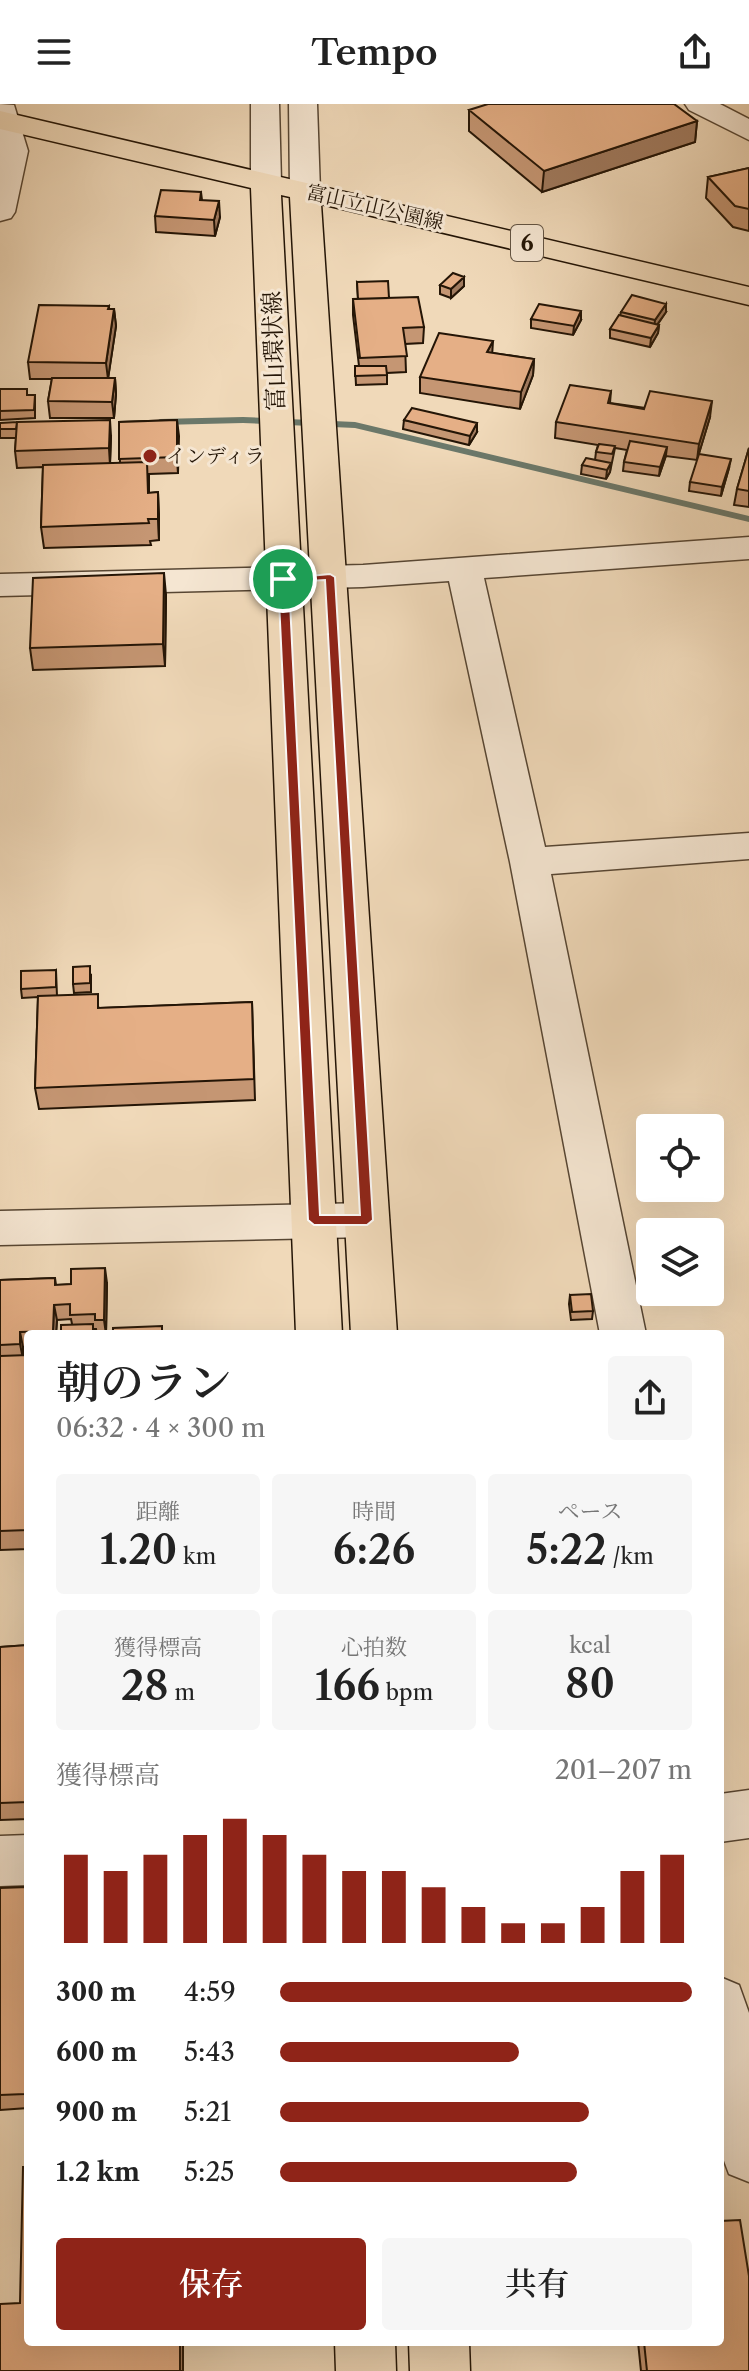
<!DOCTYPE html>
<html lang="ja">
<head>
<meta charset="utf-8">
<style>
  :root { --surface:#fff; --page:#f6f6f6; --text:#222; --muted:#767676; --accent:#8f2418 }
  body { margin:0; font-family:"Libre Caslon Text","Noto Serif JP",serif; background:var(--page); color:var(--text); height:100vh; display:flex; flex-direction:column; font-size:30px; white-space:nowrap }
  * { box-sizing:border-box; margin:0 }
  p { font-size:26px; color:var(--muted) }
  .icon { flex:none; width:44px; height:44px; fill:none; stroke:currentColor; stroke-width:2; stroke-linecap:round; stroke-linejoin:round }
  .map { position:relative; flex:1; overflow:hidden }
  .details { position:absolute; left:24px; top:1226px; width:700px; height:1016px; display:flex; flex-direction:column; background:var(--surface); border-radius:8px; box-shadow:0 8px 32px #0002 }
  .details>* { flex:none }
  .fabs { position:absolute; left:636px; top:1010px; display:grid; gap:16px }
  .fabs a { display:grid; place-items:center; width:88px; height:88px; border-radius:8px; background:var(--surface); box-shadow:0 8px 32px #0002; font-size:40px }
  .pin { position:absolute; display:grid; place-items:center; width:68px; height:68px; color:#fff; margin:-34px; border:4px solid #fff; border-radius:50%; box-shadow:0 2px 8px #0007 }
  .round { display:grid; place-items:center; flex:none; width:84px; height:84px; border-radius:8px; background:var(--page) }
  .summary { display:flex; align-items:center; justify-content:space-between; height:136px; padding:0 32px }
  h1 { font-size:44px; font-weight:600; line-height:60px }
  .stats { display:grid; grid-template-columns:repeat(3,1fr); gap:12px; height:136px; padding:8px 32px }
  .stats div { display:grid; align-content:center; border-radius:8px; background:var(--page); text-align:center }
  .stats b { font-size:40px; font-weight:600 }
  .stats small { font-size:22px; font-weight:400 }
  .stats p { font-size:22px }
  .chart { height:224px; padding:16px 32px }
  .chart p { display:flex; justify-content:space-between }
  .chart svg { width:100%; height:144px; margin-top:8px; stroke:var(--accent); stroke-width:6 }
  .action { display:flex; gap:16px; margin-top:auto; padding:16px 32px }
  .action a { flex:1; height:92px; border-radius:8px; background:var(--accent); color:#fff; font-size:32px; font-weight:600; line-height:92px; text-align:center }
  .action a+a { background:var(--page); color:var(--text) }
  ul { padding:0 32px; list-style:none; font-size:26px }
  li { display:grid; grid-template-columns:128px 96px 1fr; align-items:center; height:60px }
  li i { height:20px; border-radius:10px; background:var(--accent) }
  header { display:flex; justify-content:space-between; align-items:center; height:104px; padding:0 32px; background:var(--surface); font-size:36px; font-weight:600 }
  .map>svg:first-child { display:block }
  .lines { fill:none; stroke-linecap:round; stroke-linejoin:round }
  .stream { fill:#6b786a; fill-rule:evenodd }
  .minor-casing { stroke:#574633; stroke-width:3 }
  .major-casing { stroke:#241506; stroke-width:3 }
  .minor { fill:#f5e6d2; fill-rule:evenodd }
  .major { fill:#f0d9b9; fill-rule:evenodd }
  .wall { fill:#c59673; stroke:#241506; stroke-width:2 }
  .shaded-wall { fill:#a07a5e; stroke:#241506; stroke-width:2 }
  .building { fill:#e5af86; stroke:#241506; stroke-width:2 }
  .route { fill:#8f2418; stroke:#fff; stroke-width:2; fill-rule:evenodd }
  .poi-dot { fill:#8f2418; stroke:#f5e6d2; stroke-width:3 }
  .labels { text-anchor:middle; stroke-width:6; stroke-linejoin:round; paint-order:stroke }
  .far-street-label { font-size:20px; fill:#241506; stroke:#f5e6d2 }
  .far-poi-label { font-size:20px; fill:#241506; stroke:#f5e6d2; text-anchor:start }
  .shield { fill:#f5e6d2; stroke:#635443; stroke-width:2 }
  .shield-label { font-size:22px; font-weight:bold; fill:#241506 }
  .street-label { font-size:24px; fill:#241506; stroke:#f5e6d2 }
</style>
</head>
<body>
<header><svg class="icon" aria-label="menu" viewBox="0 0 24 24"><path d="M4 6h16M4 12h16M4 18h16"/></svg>Tempo<svg class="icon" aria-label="share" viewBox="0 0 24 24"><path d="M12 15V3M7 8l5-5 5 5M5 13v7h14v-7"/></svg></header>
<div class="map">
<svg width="749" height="2267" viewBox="0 0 749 2267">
  <rect width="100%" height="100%" fill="#f0d9b9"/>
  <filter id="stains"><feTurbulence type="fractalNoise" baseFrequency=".0025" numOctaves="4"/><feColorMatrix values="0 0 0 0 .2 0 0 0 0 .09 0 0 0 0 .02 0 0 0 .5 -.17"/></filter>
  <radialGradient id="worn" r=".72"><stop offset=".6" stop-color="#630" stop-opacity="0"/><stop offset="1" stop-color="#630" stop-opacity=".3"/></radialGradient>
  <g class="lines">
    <path class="stream" d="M 243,313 L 355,318 L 749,412 L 749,418 L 355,324 L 243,319 L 160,321 L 155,318 L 160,315 Z"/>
    <g class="minor-casing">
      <path id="minor" d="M 0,0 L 14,1 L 28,47 L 15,108 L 11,114 L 0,117 Z
        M 251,0 L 279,0 L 281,78 L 276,84 L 256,84 L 251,78 Z
        M 289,0 L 317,0 L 320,87 L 316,93 L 294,93 L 290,87 Z
        M 685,0 L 720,0 L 749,15 L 749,36 L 689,6 Z
        M 749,433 L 749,455 L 484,474 L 545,743 L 749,729 L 749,755 L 551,770 L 646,1230 L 600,1230 L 510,758 L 449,477 L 363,483 L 0,492 L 0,470 L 363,461 Z
        M 367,1099 L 382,1104 L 389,1116 L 382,1128 L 367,1133 L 0,1141 L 0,1107 Z
        M 749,1686 L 749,1734 L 720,1738 L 720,1690 Z
        M 28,1731 L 28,1781 L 0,1782 L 0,1732 Z
        M 720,1873 L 739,1881 L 749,1909 L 749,2078 L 729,2070 L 720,2046 Z"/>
    </g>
    <g class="major-casing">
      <path id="major" d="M 0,7 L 749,183 L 749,201 L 321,100 L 397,1230 L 351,1230 L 290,93 L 281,91 L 342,1230 L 296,1230 L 251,84 L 0,25 Z
        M 335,2238 L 395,2238 L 396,2267 L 336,2267 Z
        M 409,2238 L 469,2238 L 470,2267 L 410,2267 Z"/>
    </g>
    <use href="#minor" class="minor"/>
    <use href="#major" class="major"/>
  </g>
  <path class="wall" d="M 469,6 L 697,17 L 695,38 L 542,88 L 469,27 Z
    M 749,64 L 749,127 L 733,123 L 706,94 L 708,73 Z
    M 201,88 L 202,96 L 220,113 L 215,132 L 156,128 L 155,112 Z
    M 464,173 L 464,182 L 451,194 L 440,190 L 440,181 Z
    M 357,178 L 389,194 L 424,223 L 423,239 L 405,240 L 406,268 L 387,269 L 387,280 L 356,281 L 355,262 L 359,262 L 353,211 L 353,195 L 358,195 Z
    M 109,202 L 109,205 L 114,205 L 116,222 L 108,274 L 115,274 L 116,290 L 114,314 L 50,314 L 48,297 L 52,275 L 30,275 L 28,258 Z
    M 621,208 L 666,208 L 658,220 L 659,221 L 658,229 L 650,243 L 610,234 L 610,225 L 620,212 Z
    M 531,215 L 581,216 L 573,231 L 531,224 Z
    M 492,249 L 534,255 L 533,271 L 520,305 L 420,289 L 420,273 Z
    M 0,285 L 28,291 L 35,291 L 35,314 L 0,316 Z
    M 611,287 L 610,299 L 710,313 L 697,356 L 666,352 L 659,372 L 623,367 L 624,358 L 627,346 L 615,344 L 610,368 L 606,375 L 581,370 L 582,361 L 595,356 L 596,348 L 598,341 L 555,334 L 556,318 Z
    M 177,316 L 178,369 L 149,370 L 149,389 L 158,388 L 159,436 L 150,437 L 151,441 L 44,444 L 41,423 L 43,363 L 17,364 L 15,347 L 16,334 L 0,334 L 0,319 L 111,332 L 110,359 L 120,359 L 119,318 Z
    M 404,316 L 477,328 L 469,341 L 403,325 Z
    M 749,344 L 749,403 L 734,401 L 737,385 Z
    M 729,364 L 721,392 L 689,387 L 690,378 Z
    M 166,491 L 165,562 L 33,566 L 30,544 Z
    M 56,866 L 57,892 L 100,904 L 252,898 L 255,996 L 39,1005 L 35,984 L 38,893 L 22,894 L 21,885 Z
    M 91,871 L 91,888 L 74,889 L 73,880 Z
    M 55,1174 L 56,1181 L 107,1179 L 106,1230 L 97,1230 L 96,1225 L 94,1225 L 94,1230 L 61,1230 L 72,1220 L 71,1215 L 57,1216 L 56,1230 L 28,1230 L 28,1243 L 23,1243 L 23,1252 L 28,1251 L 28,1445 L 0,1446 L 0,1176 Z
    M 570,1191 L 593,1207 L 592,1215 L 571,1216 L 569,1200 Z
    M 28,1541 L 28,1715 L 0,1716 L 0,1543 Z
    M 28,1783 L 28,2004 L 0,2006 L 0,1784 Z
    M 638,2238 L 720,2238 L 749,2267 L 641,2267 Z"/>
  <path class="shaded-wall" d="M 697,17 L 695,38 L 542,88 L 544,67 Z
    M 219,97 L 220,113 L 215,132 L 214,116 Z
    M 464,173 L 464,182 L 451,194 L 451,185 Z
    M 666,200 L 666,208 L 654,225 L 655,216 Z
    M 114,205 L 116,222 L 108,275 L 106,259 Z
    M 581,207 L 581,216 L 573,231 L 574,222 Z
    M 659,221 L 658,229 L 650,243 L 651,234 Z
    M 493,237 L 492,253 L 487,248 Z
    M 534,255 L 533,271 L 520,305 L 521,288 Z
    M 115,274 L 116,290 L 114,314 L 112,298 Z
    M 712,297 L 710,313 L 697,356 L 699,340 Z
    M 110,316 L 111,332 L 110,361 L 109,344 Z
    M 177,316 L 179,332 L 178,369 L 177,353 Z
    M 477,319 L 477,328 L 469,341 L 470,332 Z
    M 667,343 L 666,351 L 659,372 L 660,363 Z
    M 731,355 L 729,364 L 721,392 L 722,383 Z
    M 611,359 L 610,368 L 606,375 L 607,366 Z
    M 158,388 L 159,410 L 159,436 L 158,415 Z
    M 164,469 L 166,491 L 165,562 L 163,540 Z
    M 105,1164 L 107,1179 L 106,1230 L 104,1216 Z
    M 54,1201 L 57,1216 L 56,1230 L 54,1230 L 53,1227 Z
    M 20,1228 L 23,1243 L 23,1255 L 20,1240 Z
    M 28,1894 L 28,2000 L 25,1990 Z
    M 180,2238 L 183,2238 L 183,2267 L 180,2267 Z"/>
  <path class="building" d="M 488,0 L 674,0 L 697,17 L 544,67 L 469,6 Z
    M 749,64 L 749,105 L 735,102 L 708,73 Z
    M 161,86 L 201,88 L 200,96 L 219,97 L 214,116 L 155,112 Z
    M 453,169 L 464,173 L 451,185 L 440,181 Z
    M 388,177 L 389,194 L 358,195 L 357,178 Z
    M 632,191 L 666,200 L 655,216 L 621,208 Z
    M 418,193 L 424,223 L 403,224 L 407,252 L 360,254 L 353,195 Z
    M 539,200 L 581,207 L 574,222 L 531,215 Z
    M 39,201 L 109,202 L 108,205 L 114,205 L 106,259 L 28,258 Z
    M 619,211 L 659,221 L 651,234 L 610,225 Z
    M 439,229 L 493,237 L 487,248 L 534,255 L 521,288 L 420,273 Z
    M 355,262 L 386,262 L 387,271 L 355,272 Z
    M 52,274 L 115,274 L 112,298 L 48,297 Z
    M 570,281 L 611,287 L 608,299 L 644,305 L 650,287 L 712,297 L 699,340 L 556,318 Z
    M 0,285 L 27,285 L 27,291 L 35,291 L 34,306 L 0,307 Z
    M 412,304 L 477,319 L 470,332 L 404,316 Z
    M 110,316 L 109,344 L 15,347 L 17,318 Z
    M 177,316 L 177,353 L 119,355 L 119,318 Z
    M 17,318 L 16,325 L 0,325 L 0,319 Z
    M 630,337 L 667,343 L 660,363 L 624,358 Z
    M 599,340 L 615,342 L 612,350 L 596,348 Z
    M 749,344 L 749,387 L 737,385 Z
    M 699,350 L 731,355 L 722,383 L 690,378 Z
    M 586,354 L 611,359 L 607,366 L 582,361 Z
    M 147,358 L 148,389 L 158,388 L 158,415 L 148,415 L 149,419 L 41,423 L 43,361 Z
    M 164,469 L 163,540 L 30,544 L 33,474 Z
    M 90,862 L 90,879 L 73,880 L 73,863 Z
    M 56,866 L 56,883 L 21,885 L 21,867 Z
    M 98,890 L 98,904 L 252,898 L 254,975 L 35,984 L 38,892 Z
    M 105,1164 L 104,1216 L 95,1216 L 95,1210 L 70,1211 L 70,1200 L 54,1201 L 53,1227 L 20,1228 L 20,1240 L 0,1241 L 0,1176 L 55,1174 L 55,1181 L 71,1180 L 71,1165 Z
    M 591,1190 L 593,1207 L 572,1208 L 570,1191 Z
    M 93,1220 L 93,1230 L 61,1230 L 61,1221 Z
    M 162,1222 L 162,1230 L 113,1230 L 113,1224 Z
    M 28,1251 L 28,1426 L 0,1427 L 0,1252 Z
    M 28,1541 L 28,1698 L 0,1699 L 0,1543 Z
    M 28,1783 L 28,1894 L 25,1990 L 0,1991 L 0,1784 Z
    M 23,2063 L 28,2063 L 28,2238 L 180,2238 L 180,2267 L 0,2267 L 0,2200 L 20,2199 Z
    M 740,2116 L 749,2172 L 749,2267 L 647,2267 L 644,2238 L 720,2238 L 720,2117 Z"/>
  <path class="route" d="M 330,470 L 335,473 L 373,1116 L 367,1121 L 314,1121 L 308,1116 L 278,475 ZM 325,476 L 360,1111 L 320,1111 L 289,478 Z"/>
  <circle class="poi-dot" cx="150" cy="352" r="8"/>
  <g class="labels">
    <g class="far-street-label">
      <text transform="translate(375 103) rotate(13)" y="7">富山立山公園線</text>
    </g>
    <g class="far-poi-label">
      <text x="166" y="359">インディラ</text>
    </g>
    <rect class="shield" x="511" y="121" width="32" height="36" rx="6"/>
    <g class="shield-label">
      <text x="527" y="147">6</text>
    </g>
    <g class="street-label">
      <text transform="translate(274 247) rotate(-92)" y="8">富山環状線</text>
    </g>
  </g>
  <rect width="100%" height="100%" filter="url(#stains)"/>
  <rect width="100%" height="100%" fill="url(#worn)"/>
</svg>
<div class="fabs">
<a><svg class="icon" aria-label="locate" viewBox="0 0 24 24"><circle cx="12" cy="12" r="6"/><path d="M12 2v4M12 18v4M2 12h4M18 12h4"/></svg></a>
<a><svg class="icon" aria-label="layers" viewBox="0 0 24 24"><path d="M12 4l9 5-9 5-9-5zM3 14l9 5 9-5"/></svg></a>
</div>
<div class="pin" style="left:283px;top:475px;background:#1e9e55"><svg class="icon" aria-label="arrive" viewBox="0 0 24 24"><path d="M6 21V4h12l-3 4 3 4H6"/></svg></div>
<section class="details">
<div class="summary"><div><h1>朝のラン</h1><p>06:32 · 4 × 300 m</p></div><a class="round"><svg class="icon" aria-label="share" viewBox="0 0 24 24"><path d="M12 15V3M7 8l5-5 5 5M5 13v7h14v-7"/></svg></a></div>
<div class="stats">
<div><p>距離</p><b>1.20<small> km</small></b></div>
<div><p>時間</p><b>6:26</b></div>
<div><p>ペース</p><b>5:22<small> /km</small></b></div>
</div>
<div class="stats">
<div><p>獲得標高</p><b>28<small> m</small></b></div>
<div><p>心拍数</p><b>166<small> bpm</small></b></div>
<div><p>kcal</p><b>80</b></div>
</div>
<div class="chart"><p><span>獲得標高</span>201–207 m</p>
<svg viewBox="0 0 160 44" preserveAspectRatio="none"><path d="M5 44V17M15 44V22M25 44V17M35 44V11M45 44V6M55 44V11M65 44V17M75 44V22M85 44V22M95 44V27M105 44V33M115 44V38M125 44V38M135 44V33M145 44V22M155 44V17"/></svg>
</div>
<ul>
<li><b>300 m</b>4:59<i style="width:100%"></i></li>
<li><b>600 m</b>5:43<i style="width:58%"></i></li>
<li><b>900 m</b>5:21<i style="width:75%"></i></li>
<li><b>1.2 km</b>5:25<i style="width:72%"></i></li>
</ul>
<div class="action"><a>保存</a><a>共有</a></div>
</section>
</div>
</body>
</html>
